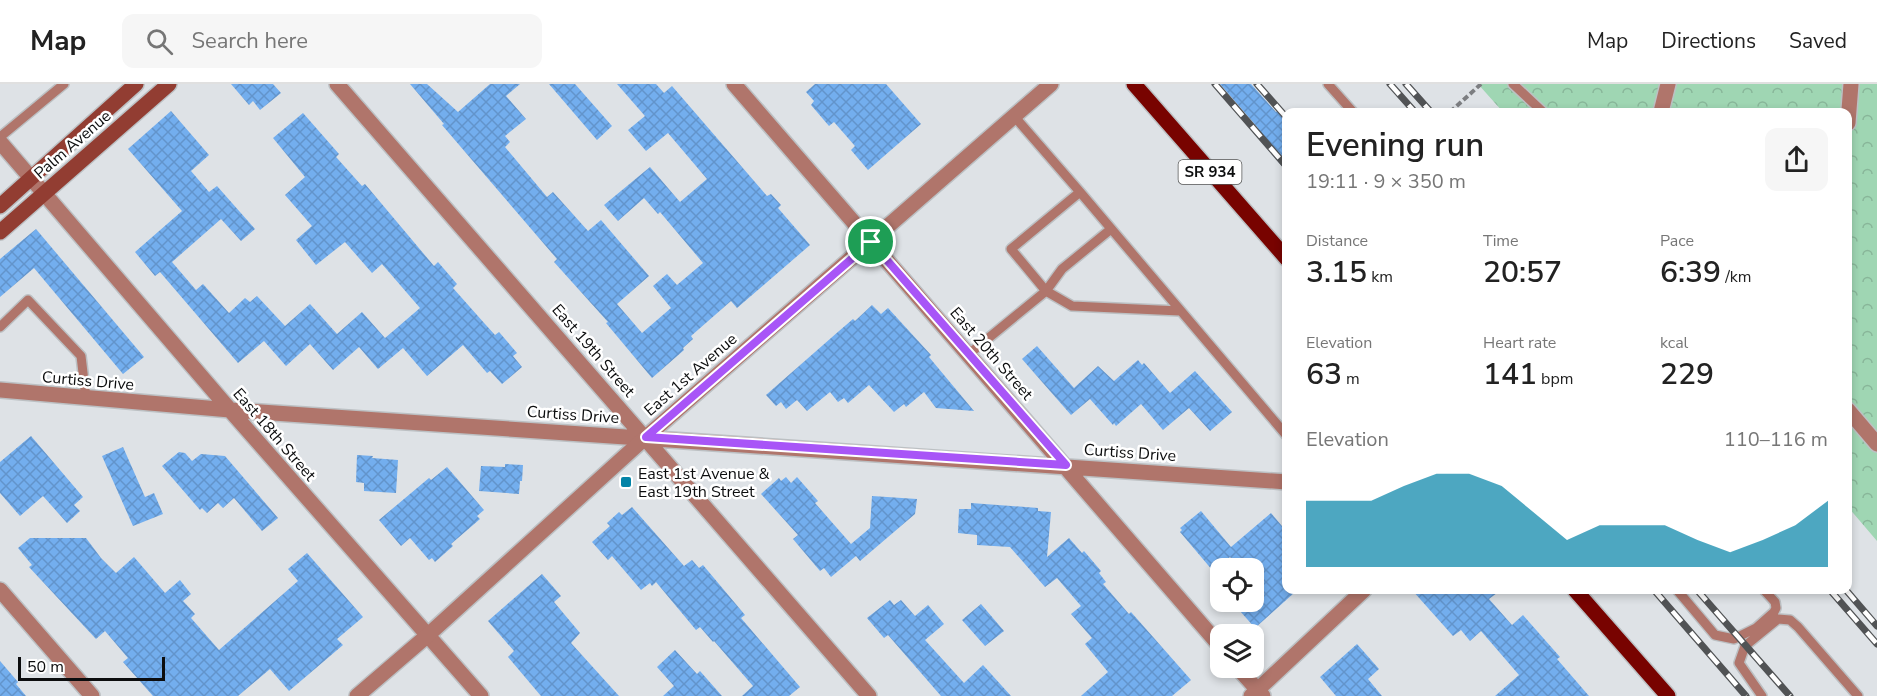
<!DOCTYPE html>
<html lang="en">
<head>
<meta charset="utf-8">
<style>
  :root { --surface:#fff; --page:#f6f6f6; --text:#222; --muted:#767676; --line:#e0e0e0; --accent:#0383a7 }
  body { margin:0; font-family:"Nunito Sans",sans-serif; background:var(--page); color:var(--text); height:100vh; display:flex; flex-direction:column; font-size:22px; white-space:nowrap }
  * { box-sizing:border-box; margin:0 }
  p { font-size:20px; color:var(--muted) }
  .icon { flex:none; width:33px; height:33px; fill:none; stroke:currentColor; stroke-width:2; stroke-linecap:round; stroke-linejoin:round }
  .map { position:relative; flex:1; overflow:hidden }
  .sheet { position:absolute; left:1282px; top:24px; width:570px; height:486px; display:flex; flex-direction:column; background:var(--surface); border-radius:12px; box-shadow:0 3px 9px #0003 }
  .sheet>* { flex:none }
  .controls { position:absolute; left:1210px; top:474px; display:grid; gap:12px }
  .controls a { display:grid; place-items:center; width:54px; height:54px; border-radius:12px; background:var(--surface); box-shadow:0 3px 9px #0003; font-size:30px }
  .scale { position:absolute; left:18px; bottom:15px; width:147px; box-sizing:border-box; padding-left:6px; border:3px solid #0c0d0e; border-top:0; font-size:16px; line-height:21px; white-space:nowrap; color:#0c0d0e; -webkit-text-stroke:4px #fff; paint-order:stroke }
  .pin { position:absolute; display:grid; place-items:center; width:51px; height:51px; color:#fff; margin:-26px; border:3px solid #fff; border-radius:50%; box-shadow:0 2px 6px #0007 }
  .round { display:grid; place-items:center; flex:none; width:63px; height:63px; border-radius:12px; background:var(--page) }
  .head { display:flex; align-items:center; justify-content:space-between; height:102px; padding:0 24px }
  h1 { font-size:33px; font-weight:600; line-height:45px }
  .figures { display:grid; grid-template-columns:repeat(3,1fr); gap:9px; height:102px; padding:6px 24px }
  .figures div { display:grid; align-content:center }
  .figures b { font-size:30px; font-weight:600 }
  .figures small { font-size:16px; font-weight:400 }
  .figures p { font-size:16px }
  .chart { height:168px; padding:12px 24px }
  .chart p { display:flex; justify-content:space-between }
  .chart svg { width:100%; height:108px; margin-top:6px; fill:var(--accent); opacity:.7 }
  header { display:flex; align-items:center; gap:36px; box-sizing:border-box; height:84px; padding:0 30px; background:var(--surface); border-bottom:2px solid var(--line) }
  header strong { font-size:28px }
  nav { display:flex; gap:33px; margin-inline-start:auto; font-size:21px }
  .search { width:420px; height:54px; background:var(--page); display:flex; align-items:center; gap:15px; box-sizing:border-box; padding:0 21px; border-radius:12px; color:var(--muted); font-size:22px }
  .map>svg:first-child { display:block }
  .forest { fill:url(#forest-crowns) }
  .building { fill:url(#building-cross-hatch) }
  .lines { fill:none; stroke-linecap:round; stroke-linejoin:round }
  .service-casing { stroke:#bcc0c3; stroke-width:12 }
  .minor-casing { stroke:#bcc0c3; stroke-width:18 }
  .tertiary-casing { stroke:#bcc0c3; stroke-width:18 }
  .secondary-casing { stroke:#bcc0c3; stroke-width:18 }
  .primary-casing { stroke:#bcc0c3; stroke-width:18 }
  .path { stroke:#7c7e81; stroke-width:4; stroke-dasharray:6 3; stroke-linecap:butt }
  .service { stroke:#b0756b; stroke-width:9 }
  .minor { stroke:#b0756b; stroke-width:15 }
  .tertiary { stroke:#b0756b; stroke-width:15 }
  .secondary { stroke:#923d32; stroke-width:15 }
  .primary { stroke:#780300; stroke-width:15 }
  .rail-casing { stroke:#515355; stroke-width:7 }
  .rail { stroke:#fff; stroke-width:4.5; stroke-dasharray:14; stroke-linecap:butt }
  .route-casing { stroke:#fff; stroke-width:12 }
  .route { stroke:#a855f7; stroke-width:8 }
  .poi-dot { fill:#0383a7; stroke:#fff; stroke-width:2 }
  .labels { text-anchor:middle; stroke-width:5; stroke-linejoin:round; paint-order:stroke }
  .shield { fill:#fff; stroke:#555656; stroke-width:1.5 }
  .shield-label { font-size:15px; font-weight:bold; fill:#0c0d0e }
  .street-label { font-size:16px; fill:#0c0d0e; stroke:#fff }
  .poi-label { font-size:16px; fill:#0c0d0e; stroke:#fff; text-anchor:start }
</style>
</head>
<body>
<header>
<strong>Map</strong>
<div class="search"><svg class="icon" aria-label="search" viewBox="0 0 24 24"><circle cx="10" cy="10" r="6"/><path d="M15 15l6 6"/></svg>Search here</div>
<nav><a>Map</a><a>Directions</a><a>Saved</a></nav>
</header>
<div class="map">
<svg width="1877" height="612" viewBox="0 0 1877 612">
  <defs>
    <pattern id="forest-crowns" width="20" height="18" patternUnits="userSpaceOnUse" patternTransform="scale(1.5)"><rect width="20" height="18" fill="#9fd6b3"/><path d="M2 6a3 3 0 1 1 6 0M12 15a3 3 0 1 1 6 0" fill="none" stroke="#88b699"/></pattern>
    <pattern id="building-cross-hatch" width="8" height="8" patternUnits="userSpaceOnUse" patternTransform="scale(1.5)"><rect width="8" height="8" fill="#73aeee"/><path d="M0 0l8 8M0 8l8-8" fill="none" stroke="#6294cb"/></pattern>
  </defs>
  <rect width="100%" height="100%" fill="#dee2e6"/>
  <path class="forest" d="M 1478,0 L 1877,0 L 1877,457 L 1848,423 L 1848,28 L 1503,28 Z"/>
  <path class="building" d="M 231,0 L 273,0 L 281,9 L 260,26 L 253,17 L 249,21 Z
    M 410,0 L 427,0 L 458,28 L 490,0 L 520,0 L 506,12 L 526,35 L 505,52 L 510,58 L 505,63 L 547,113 L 553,108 L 588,147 L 601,136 L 649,192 L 617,220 L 642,249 L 671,224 L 653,202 L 667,190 L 677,201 L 703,179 L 660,128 L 658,130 L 644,114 L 618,137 L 604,121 L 650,83 L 680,118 L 707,95 L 668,49 L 646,67 L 628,46 L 645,32 L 617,0 L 656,0 L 664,9 L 672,2 L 767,112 L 771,110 L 781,121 L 778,124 L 810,161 L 737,224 L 731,217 L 691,252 L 693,255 L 683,264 L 684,266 L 652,294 L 606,239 L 608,238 L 554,178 L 557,175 L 466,69 L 442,41 L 444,40 Z
    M 549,0 L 575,0 L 612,42 L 597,56 Z
    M 815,0 L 886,0 L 921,40 L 868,86 L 851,66 L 855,62 L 834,38 L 829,42 L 811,21 L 814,17 L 806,8 Z
    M 1220,0 L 1251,0 L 1276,28 L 1280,24 L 1287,32 L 1287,88 L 1253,48 L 1258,44 Z
    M 171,27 L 209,71 L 191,87 L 209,108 L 217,102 L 255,145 L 241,157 L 221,135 L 172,178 L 196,206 L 203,200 L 229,229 L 245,214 L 250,218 L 257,212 L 285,242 L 310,220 L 337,250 L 362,228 L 385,254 L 420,224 L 382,180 L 372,189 L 345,158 L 316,181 L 296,156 L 312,142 L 285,111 L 305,93 L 273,54 L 303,29 L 339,70 L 336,73 L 362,102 L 365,100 L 434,182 L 438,178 L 457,200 L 453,204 L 485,240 L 495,251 L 499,248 L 517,269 L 513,272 L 522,283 L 502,300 L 490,287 L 487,289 L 463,261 L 427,292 L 403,264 L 378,285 L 359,263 L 333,286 L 310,260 L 286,282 L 264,257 L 238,279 L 160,188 L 155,192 L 135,168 L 182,127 L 128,65 Z
    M 36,145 L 144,273 L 123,290 L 34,184 L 0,213 L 0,175 Z
    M 872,221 L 881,230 L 888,224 L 931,271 L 929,273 L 974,327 L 936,324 L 924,308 L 906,323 L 904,320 L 894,328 L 869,301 L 848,319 L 844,314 L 838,318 L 830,308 L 807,327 L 797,316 L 786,325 L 781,318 L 776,322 L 766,311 L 839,247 L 853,235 L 855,237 Z
    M 1037,262 L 1074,304 L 1098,282 L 1114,297 L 1138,276 L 1142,281 L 1144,279 L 1170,309 L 1195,287 L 1232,328 L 1210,347 L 1189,324 L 1163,346 L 1141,320 L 1116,342 L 1114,339 L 1113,341 L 1090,315 L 1071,331 L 1022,275 Z
    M 31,352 L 83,413 L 74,421 L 80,427 L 67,439 L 43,412 L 20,432 L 0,409 L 0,378 Z
    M 123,363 L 145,413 L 154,409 L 163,430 L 133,442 L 102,372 Z
    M 179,368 L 185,369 L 192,377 L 201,370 L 225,372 L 278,434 L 262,447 L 234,414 L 223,424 L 218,419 L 207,429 L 202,424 L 200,426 L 162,382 Z
    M 357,371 L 373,372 L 372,374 L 398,376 L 396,409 L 364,407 L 364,399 L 356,398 Z
    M 505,380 L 523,381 L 522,397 L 520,397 L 519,410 L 479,407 L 481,382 L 505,383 Z
    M 447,383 L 484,426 L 477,432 L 480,435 L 451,460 L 453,462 L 435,478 L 432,474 L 429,476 L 410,454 L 401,462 L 379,436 L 429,394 L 431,396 Z
    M 786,393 L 791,399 L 797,393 L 818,417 L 815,419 L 851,460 L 870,444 L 872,412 L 917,415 L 915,430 L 860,477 L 856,472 L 831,493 L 824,484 L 820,487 L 793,455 L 798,451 L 761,410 L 779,394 L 781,397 Z
    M 971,419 L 1038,424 L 1038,427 L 1051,428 L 1047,473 L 1069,454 L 1082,469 L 1084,467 L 1101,487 L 1099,489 L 1106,498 L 1103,500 L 1129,530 L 1131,528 L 1191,596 L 1172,612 L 1081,612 L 1108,588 L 1085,560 L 1092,554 L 1071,530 L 1081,522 L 1057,494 L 1045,503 L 1010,463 L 977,461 L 977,451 L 958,449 L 959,425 L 971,425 Z
    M 632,423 L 684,482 L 692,476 L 699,484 L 703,481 L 745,531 L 741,534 L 800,603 L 789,612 L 742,612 L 753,602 L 714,557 L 713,558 L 700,543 L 696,546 L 656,498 L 652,502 L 650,499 L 641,506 L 612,472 L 608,476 L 592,458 L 610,442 L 607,439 L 619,428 L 622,431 Z
    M 1201,427 L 1231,463 L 1271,429 L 1287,448 L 1287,506 L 1290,506 L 1294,509 L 1255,544 L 1232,518 L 1254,518 L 1254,484 L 1240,484 L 1230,473 L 1213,487 L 1180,448 L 1182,446 L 1180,444 Z
    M 30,454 L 86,454 L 101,474 L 116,489 L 134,473 L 165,509 L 180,496 L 191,510 L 183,517 L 195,530 L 191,534 L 219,566 L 298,497 L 288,485 L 307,469 L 363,533 L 337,555 L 343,561 L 289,607 L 270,585 L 238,612 L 153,612 L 123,578 L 128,574 L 105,547 L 96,555 L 29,483 L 32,481 L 18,464 Z
    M 542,490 L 561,512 L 554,518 L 580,549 L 571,559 L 619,612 L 541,612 L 508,573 L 514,567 L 488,537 Z
    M 1412,506 L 1501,506 L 1489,515 L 1512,541 L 1523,531 L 1560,573 L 1557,575 L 1589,612 L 1495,612 L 1519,591 L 1481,547 L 1470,557 L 1461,546 L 1453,552 Z
    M 890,516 L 894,521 L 901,516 L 915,532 L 928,521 L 944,540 L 925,556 L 964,599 L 983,581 L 1011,612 L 941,612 L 888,551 L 884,554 L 867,534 Z
    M 981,520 L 1004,547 L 985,562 L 962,536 Z
    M 1357,560 L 1379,585 L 1368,595 L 1382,612 L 1336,612 L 1320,593 Z
    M 675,566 L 697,590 L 700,587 L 722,612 L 663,612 L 674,602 L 657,583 Z
    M 0,577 L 18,598 L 16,600 L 26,612 L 0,612 Z"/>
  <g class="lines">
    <g class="service-casing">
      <path id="service" d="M 1328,0 L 1353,28
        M 1513,0 L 1543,28
        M 0,53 L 64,0
        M 1080,108 L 1287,352
        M 1111,145 L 1062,185 L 1046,207 L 1072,222 L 1180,227
        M 0,243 L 28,216 L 81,272 L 86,314
        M 969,270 L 1046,207 L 1011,165 L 1080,108 L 1014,32
        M 1677,506 L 1715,551 L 1734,555 L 1756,544 L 1774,528 L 1776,524 L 1775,518 L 1764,506
        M 1762,612 L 1739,579 L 1745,562 L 1778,535 L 1790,536 L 1798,543 L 1858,612"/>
    </g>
    <g class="minor-casing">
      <path id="minor" d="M 337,0 L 869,612
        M 734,0 L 1221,563
        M 1661,28 L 1668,0
        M 1848,39 L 1851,0
        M 0,58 L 230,326 L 481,612
        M 0,306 L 230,326 L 1287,398
        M 1848,326 L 1877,360
        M 1238,584 L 1263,612
        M 1251,612 L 1364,506"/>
    </g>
    <g class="tertiary-casing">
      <path id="tertiary" d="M 0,506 L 92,612
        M 357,612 L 428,551 L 646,353 L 1051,0"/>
    </g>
    <g class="secondary-casing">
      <path id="secondary" d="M 0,122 L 136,0
        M 0,148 L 169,0"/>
    </g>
    <g class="primary-casing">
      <path id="primary" d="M 1134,0 L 1287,175
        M 1575,506 L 1668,612"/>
    </g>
    <path class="path" d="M 1450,28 L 1481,0"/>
    <use href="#service" class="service"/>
    <use href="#minor" class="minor"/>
    <use href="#tertiary" class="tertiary"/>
    <use href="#secondary" class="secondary"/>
    <use href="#primary" class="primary"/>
    <g class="rail-casing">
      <path id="rail" d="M 1215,0 L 1287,83
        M 1257,0 L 1287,34
        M 1390,0 L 1415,28
        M 1406,0 L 1431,28
        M 1654,506 L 1746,612
        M 1697,506 L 1790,612
        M 1830,506 L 1877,560
        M 1846,506 L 1877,542"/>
    </g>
    <use href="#rail" class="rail"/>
  </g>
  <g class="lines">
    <g class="route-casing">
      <path id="route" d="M 871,158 L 1066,381 L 646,353 Z"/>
    </g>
    <use href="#route" class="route"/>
  </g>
  <rect class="poi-dot" x="620" y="392" width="12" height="12" rx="3"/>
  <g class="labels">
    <rect class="shield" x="1178.5" y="76" width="63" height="24" rx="4.5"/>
    <g class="shield-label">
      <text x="1210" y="93">SR 934</text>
    </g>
    <g class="street-label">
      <text transform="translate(72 60) rotate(-41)" y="6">Palm Avenue</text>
      <text transform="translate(594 266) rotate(49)" y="6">East 19th Street</text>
      <text transform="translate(992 269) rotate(49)" y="6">East 20th Street</text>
      <text transform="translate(690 290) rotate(-41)" y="6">East 1st Avenue</text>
      <text transform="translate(88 296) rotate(5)" y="6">Curtiss Drive</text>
      <text transform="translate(573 330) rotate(4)" y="6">Curtiss Drive</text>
      <text transform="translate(275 350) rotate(49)" y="6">East 18th Street</text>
      <text transform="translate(1130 368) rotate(4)" y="6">Curtiss Drive</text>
    </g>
    <g class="poi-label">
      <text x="638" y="395">East 1st Avenue &amp;<tspan x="638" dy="18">East 19th Street</tspan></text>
    </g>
  </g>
</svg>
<div class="controls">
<a><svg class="icon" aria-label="locate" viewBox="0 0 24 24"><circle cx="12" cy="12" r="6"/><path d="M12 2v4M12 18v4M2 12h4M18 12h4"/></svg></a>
<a><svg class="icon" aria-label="layers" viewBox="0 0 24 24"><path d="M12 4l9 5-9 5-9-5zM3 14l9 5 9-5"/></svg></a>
</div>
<div class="scale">50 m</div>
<div class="pin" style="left:871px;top:158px;background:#1e9e55"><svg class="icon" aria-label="arrive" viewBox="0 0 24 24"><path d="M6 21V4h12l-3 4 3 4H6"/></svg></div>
<section class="sheet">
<div class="head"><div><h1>Evening run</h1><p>19:11 · 9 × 350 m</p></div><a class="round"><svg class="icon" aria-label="share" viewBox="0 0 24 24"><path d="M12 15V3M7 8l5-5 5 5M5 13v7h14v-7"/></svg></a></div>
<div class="figures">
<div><p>Distance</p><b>3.15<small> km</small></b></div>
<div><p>Time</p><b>20:57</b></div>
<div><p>Pace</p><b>6:39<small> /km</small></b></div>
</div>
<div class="figures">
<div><p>Elevation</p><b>63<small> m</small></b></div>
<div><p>Heart rate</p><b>141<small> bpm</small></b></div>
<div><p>kcal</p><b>229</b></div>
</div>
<div class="chart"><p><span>Elevation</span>110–116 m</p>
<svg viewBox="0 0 160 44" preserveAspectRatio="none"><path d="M0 44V17L10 17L20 17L30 11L40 6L50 6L60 11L70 22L80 33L90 27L100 27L110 27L120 33L130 38L140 33L150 27L160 17V44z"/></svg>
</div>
</section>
</div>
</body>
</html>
